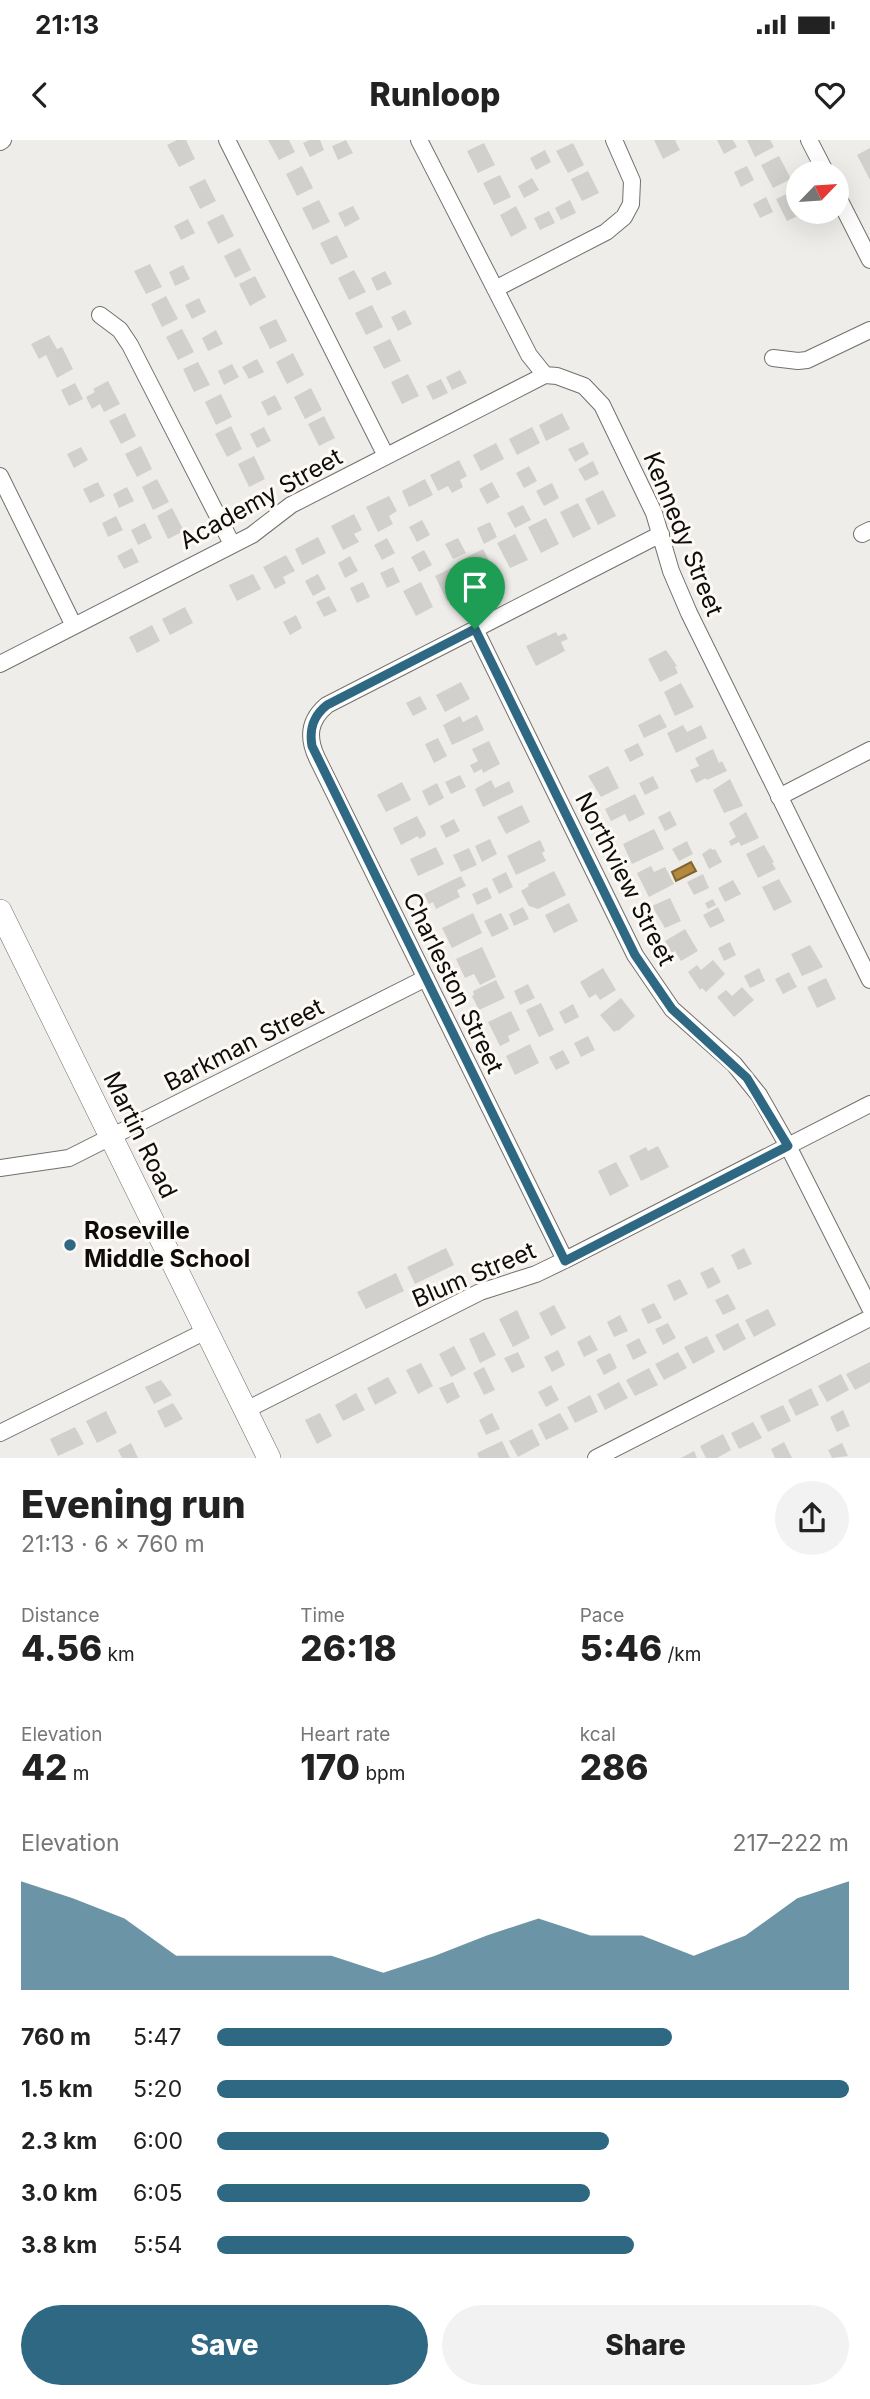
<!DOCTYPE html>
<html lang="en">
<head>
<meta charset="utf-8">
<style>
  :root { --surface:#fff; --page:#f2f2f2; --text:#222; --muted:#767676; --accent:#2f6882 }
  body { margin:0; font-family:Inter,sans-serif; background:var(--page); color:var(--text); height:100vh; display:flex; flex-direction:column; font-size:26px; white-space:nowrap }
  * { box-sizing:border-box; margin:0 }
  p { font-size:23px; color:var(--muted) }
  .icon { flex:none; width:38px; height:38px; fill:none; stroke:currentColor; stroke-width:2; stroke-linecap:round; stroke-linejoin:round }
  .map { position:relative; height:1318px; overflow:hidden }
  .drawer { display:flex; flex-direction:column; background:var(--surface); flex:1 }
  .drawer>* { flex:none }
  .needle { width:46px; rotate:65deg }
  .fabs { position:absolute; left:786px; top:21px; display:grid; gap:14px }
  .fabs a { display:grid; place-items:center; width:63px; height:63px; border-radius:50%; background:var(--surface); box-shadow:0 7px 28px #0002; font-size:35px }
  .pin { position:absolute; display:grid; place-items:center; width:60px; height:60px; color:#fff; margin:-72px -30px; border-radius:50% 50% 50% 0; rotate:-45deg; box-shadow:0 0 7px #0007 }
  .pin .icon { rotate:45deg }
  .round { display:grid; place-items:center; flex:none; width:74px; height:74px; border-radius:37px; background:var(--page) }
  .summary { display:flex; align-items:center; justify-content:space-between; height:119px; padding:0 21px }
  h1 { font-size:38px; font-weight:800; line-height:52px }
  .stats { display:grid; grid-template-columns:repeat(3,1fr); gap:10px; height:119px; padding:7px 21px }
  .stats div { display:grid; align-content:center }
  .stats b { font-size:35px; font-weight:800 }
  .stats small { font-size:19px; font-weight:400 }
  .stats p { font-size:19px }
  .chart { height:196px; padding:14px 21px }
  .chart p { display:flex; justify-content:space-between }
  .chart svg { width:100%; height:126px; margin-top:7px; fill:var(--accent); opacity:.7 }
  .action { display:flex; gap:14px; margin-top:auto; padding:14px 21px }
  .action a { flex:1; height:80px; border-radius:42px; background:var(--accent); color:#fff; font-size:28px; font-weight:800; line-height:80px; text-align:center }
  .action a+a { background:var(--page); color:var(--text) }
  ul { padding:0 21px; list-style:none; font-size:23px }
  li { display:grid; grid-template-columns:112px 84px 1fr; align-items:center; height:52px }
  li i { height:18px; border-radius:9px; background:var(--accent) }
  .status { display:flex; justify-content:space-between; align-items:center; height:49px; padding:0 35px; background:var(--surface); direction:ltr }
  .status svg { height:19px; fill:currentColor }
  header { display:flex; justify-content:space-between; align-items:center; height:91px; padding:0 21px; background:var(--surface); font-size:32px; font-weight:800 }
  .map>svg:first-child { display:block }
  .water { fill:#b4893d; stroke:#82642e; stroke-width:2 }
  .building { fill:#d2d0cc }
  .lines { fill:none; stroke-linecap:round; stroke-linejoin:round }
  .street-casing { stroke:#72706c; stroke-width:18 }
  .secondary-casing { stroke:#72706c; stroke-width:24 }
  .street { stroke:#fff; stroke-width:16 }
  .secondary { stroke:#fff; stroke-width:23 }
  .route-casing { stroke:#fff; stroke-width:14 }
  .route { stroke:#2f6882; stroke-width:9 }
  .poi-dot { fill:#2f6882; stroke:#fdfaf6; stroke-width:2.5 }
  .labels { text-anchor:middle; stroke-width:6; stroke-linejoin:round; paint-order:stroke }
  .street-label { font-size:24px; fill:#0e0d0c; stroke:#fdfaf6 }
  .poi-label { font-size:24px; font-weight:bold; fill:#0e0d0c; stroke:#fdfaf6; text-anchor:start }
</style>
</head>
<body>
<div class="status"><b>21:13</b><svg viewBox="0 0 49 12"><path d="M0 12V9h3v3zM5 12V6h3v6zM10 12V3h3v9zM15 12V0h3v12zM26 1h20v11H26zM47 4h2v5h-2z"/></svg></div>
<header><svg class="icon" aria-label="back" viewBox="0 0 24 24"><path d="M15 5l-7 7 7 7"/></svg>Runloop<svg class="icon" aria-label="heart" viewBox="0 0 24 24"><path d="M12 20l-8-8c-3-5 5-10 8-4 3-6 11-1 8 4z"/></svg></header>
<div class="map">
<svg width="870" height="1318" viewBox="0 0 870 1318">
  <rect width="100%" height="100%" fill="#efede9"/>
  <path class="water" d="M 691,722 L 696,731 L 676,741 L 672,732 Z"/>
  <path class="building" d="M 177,0 L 186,0 L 195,19 L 179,27 L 167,5 Z
    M 268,0 L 289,0 L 295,12 L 279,20 Z
    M 310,0 L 320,0 L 324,10 L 310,17 L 303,3 Z
    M 346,0 L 353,13 L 338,20 L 332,6 Z
    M 654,0 L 675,0 L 680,10 L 663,19 Z
    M 717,0 L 733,0 L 737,7 L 724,14 Z
    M 747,0 L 770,0 L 774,7 L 755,17 Z
    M 484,3 L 495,25 L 478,33 L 467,11 Z
    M 573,3 L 584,25 L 568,33 L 556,11 Z
    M 870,8 L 870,40 L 857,15 Z
    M 545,10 L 551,22 L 536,30 L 530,18 Z
    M 779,16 L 791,39 L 773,48 L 761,25 Z
    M 302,26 L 313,48 L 297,56 L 286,34 Z
    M 747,26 L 754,40 L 741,47 L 734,32 Z
    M 588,31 L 599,53 L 582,61 L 571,39 Z
    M 500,35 L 511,57 L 494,65 L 483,43 Z
    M 532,38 L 539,50 L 524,58 L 518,46 Z
    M 205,39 L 216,61 L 200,69 L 189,47 Z
    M 795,50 L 798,55 L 798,72 L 806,72 L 787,81 L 776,59 Z
    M 766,57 L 773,72 L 760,78 L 753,64 Z
    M 319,60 L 330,82 L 313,90 L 302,68 Z
    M 570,60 L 576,73 L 561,80 L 555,68 Z
    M 353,66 L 360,79 L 345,87 L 338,73 Z
    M 516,66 L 527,88 L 511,97 L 500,75 Z
    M 549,71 L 555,83 L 540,90 L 534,78 Z
    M 223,74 L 234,96 L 218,104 L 207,82 Z
    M 188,79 L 195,93 L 181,100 L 174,86 Z
    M 337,95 L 348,117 L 331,125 L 320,103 Z
    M 240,108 L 251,130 L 235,138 L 224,116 Z
    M 150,124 L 162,147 L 146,154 L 134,131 Z
    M 183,125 L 190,139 L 175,146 L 169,132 Z
    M 354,130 L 366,152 L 349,160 L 338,138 Z
    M 385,131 L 392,144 L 377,151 L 371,138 Z
    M 255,136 L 266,157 L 250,166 L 239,144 Z
    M 166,156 L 178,179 L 162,187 L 151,164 Z
    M 199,158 L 206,172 L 192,179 L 185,165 Z
    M 372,165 L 383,187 L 366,195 L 355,173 Z
    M 405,170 L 412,184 L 398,191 L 391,177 Z
    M 276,179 L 287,201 L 270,209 L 259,187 Z
    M 182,189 L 194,212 L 178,220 L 166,197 Z
    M 216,190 L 223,204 L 208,211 L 202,198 Z
    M 49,195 L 57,209 L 62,207 L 73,229 L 57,238 L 46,215 L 39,219 L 31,204 Z
    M 390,199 L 401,221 L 384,229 L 373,207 Z
    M 293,213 L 304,235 L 287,244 L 276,222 Z
    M 257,219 L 264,232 L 249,239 L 242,227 Z
    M 198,222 L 210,245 L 194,252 L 183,229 Z
    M 232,224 L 239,237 L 224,245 L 218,231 Z
    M 460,230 L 467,243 L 452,250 L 446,237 Z
    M 408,234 L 419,256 L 402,264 L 391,242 Z
    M 441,239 L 448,253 L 433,260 L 426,246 Z
    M 108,241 L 120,264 L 104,272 L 100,264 L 92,269 L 86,257 L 95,252 L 93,249 Z
    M 75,243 L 83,259 L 69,266 L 61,250 Z
    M 311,248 L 322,270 L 305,279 L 294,257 Z
    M 221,254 L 232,277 L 216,285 L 205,262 Z
    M 275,255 L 282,269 L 268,276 L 261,262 Z
    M 125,273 L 136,296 L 121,304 L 109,281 Z
    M 562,273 L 570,289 L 546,301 L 539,285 Z
    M 324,276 L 335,298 L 319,306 L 308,284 Z
    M 231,286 L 242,309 L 227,317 L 215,294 Z
    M 264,287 L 271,301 L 257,308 L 250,294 Z
    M 532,287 L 540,303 L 517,315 L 509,299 Z
    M 583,302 L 589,314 L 575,322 L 568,309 Z
    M 496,303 L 504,319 L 481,331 L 473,315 Z
    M 141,306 L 152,329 L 137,337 L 125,314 Z
    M 81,307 L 88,320 L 74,328 L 67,314 Z
    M 254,316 L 265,339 L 249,347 L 238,324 Z
    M 459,320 L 467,336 L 460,340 L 463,347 L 452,353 L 448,346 L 438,351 L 430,335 Z
    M 593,321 L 599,334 L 585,341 L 578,329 Z
    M 529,326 L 537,341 L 524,348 L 516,333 Z
    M 157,339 L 169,362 L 153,370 L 142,347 Z
    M 425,339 L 433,355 L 409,367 L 402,351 Z
    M 98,342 L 105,356 L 90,363 L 83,349 Z
    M 492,342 L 500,357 L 487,364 L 479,349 Z
    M 552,343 L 559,358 L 544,366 L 536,351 Z
    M 127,347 L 134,361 L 119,368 L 113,354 Z
    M 603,350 L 616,376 L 598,385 L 585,359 Z
    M 389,356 L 397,371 L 389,376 L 393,384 L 378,392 L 366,367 Z
    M 578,363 L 591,389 L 573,398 L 560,372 Z
    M 523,365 L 531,380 L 515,388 L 507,373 Z
    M 172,368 L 184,391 L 168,399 L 157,376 Z
    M 354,374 L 362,390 L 354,394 L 359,402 L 343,410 L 331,386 Z
    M 116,376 L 123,390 L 108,397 L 102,383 Z
    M 546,378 L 559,404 L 541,413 L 528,387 Z
    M 422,380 L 430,395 L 417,402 L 409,387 Z
    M 490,382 L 497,397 L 484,404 L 477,388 Z
    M 145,383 L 152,398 L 138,405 L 131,390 Z
    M 515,394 L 528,420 L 510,428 L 497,403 Z
    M 318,397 L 326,413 L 302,425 L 295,409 Z
    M 387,398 L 395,413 L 382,420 L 374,405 Z
    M 458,398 L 466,413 L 453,419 L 445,404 Z
    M 132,408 L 139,422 L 124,429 L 117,416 Z
    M 483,409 L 496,434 L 478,443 L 465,418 Z
    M 424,410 L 432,425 L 419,432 L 411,417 Z
    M 286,415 L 295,431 L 283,437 L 286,443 L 275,449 L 263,427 Z
    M 350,416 L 358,431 L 345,438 L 338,423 Z
    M 393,427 L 400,442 L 387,448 L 380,433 Z
    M 453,427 L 465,452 L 447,461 L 435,436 Z
    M 253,434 L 261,449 L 237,461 L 229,445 Z
    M 318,434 L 326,449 L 313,456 L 305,441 Z
    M 363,442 L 370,457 L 357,463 L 350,448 Z
    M 421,442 L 433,467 L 416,476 L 403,451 Z
    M 329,456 L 337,471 L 324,477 L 316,462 Z
    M 185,467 L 193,483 L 170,495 L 162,479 Z
    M 296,475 L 302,488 L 290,495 L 283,482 Z
    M 152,485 L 160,501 L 137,513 L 129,497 Z
    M 556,492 L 558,496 L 565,493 L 568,499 L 561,502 L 565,511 L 536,526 L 526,506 Z
    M 666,510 L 677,526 L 675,527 L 678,533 L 660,542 L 648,519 Z
    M 461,542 L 470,559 L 445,572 L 436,555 Z
    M 681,543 L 694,567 L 675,576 L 664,552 Z
    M 420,556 L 427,569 L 413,576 L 406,563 Z
    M 660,574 L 667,587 L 644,598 L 638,585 Z
    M 477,575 L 484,590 L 452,605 L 443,585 L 460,576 L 463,582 Z
    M 683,585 L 687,592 L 701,585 L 707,598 L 676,613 L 667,593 Z
    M 438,598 L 447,616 L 434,623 L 425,604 Z
    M 489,601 L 500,624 L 483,633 L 482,629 L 474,633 L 470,625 L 478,621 L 472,609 Z
    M 638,603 L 644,615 L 630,622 L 624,610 Z
    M 713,609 L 719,623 L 722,621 L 727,631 L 707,640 L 706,638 L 696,643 L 690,630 L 699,626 L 695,618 Z
    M 608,626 L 619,648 L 601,657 L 588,636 Z
    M 460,635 L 466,647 L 451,654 L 445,642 Z
    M 653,636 L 659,648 L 645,655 L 639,643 Z
    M 730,639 L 743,666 L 724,673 L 713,650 Z
    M 491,640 L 495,648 L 509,641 L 514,652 L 483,667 L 475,649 Z
    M 402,642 L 411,660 L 386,672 L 377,655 Z
    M 437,643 L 444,658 L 429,666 L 422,651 Z
    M 635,654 L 645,674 L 629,682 L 625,674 L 611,681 L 605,669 Z
    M 522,665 L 530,682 L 506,694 L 497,677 Z
    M 670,671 L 677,685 L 665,691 L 658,677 Z
    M 746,672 L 759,698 L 741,706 L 739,702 L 731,706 L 729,701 L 736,697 L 729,683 Z
    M 417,676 L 426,693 L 425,696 L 419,699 L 418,696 L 401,705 L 393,688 Z
    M 454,679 L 460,691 L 446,698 L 440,686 Z
    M 654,689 L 664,709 L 632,724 L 623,704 Z
    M 490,699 L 497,714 L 482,722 L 475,706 Z
    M 540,700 L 545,711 L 542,713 L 546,721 L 516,735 L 507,716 Z
    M 687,701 L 693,714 L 679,721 L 672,709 Z
    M 764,705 L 774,722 L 772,723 L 776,729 L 758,738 L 746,714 Z
    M 436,707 L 444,724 L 418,736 L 410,719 Z
    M 469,708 L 477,725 L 461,732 L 453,715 Z
    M 711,708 L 712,710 L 715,709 L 722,722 L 709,729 L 702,714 Z
    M 651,726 L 654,732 L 665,727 L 674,744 L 649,757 L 637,733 Z
    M 554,731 L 566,755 L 538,769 L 529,766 L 521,751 L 529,746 L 528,744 Z
    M 506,732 L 513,747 L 499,754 L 492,739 Z
    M 703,734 L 709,748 L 694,755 L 687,742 Z
    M 461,736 L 466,746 L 457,750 L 460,757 L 436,769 L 433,762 L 429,764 L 424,754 Z
    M 779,739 L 792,762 L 774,771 L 762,747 Z
    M 733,740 L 741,754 L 725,762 L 718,748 Z
    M 487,747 L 492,758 L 477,765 L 472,754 Z
    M 670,758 L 681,781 L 665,788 L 652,766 Z
    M 713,759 L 716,765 L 708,769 L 705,763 Z
    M 569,763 L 578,781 L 554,793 L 545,775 Z
    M 523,767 L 529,779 L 514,786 L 509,774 Z
    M 718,767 L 725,781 L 710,788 L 703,775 Z
    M 473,773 L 482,793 L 452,808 L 442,788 Z
    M 501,773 L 509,789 L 492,797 L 484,781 Z
    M 685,789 L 698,811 L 681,821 L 675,811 L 672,813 L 665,801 Z
    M 730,802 L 736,815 L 724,821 L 718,808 Z
    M 810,805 L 823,827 L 802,836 L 791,814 Z
    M 482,807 L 496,837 L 480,845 L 474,834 L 465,838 L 456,819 Z
    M 713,820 L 725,834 L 706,852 L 702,848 L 700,850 L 688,832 L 697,825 L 701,830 Z
    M 603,828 L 616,850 L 600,860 L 596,854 L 589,858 L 580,842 Z
    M 759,828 L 765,841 L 750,848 L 744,836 Z
    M 789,832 L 797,847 L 783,854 L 775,839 Z
    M 826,838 L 836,859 L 817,868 L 807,847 Z
    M 496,840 L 505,858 L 479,870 L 472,856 L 474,855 L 473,851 Z
    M 528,844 L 535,858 L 520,865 L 514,851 Z
    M 742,847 L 754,860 L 734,877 L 717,857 L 726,850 L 732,856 Z
    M 621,858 L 635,876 L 618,891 L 617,890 L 614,892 L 600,875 Z
    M 541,863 L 554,890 L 539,897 L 526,870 Z
    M 573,864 L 579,877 L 565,884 L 559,872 Z
    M 511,871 L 520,890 L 508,896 L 510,901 L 500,906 L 488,882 Z
    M 588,896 L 595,910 L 581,917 L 574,903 Z
    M 530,904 L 539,923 L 515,935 L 506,916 Z
    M 563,910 L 570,923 L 556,930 L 549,917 Z
    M 658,1006 L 669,1027 L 641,1041 L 629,1016 L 646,1007 L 648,1011 Z
    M 616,1022 L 629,1046 L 610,1056 L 598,1031 Z
    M 446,1108 L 454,1125 L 415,1144 L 407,1127 Z
    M 744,1108 L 752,1124 L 738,1130 L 731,1115 Z
    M 713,1127 L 721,1142 L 708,1149 L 700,1133 Z
    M 396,1133 L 404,1151 L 366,1169 L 357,1152 Z
    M 680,1139 L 688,1154 L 674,1161 L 667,1145 Z
    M 728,1154 L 736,1169 L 723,1175 L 715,1160 Z
    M 654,1163 L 662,1178 L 648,1184 L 641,1169 Z
    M 554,1165 L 566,1188 L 551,1196 L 539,1173 Z
    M 768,1169 L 776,1185 L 754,1197 L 745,1180 Z
    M 517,1170 L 530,1198 L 513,1207 L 499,1179 Z
    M 620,1175 L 628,1191 L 614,1197 L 607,1182 Z
    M 668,1183 L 676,1198 L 663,1205 L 655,1189 Z
    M 738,1183 L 746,1199 L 724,1211 L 715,1195 Z
    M 484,1192 L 496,1215 L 480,1223 L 469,1199 Z
    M 590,1195 L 598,1210 L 584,1217 L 577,1202 Z
    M 707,1196 L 715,1212 L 693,1224 L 684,1207 Z
    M 639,1198 L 647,1213 L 633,1220 L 626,1205 Z
    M 454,1206 L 466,1229 L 451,1237 L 439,1214 Z
    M 558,1210 L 565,1225 L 552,1232 L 544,1217 Z
    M 518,1212 L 525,1227 L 512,1233 L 504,1218 Z
    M 678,1212 L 687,1228 L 664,1240 L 655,1224 Z
    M 610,1213 L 617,1228 L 604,1235 L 596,1220 Z
    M 870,1222 L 870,1242 L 855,1250 L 846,1234 Z
    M 421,1223 L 433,1246 L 418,1254 L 406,1230 Z
    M 484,1227 L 495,1250 L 484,1255 L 473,1233 Z
    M 649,1228 L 658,1245 L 635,1256 L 626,1240 Z
    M 841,1234 L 849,1250 L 827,1262 L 818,1246 Z
    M 388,1237 L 397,1253 L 375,1265 L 367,1248 Z
    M 161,1240 L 172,1255 L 154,1264 L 145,1247 Z
    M 453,1242 L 460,1257 L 447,1264 L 439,1248 Z
    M 619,1242 L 628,1258 L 605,1270 L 597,1254 Z
    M 551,1245 L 559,1260 L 546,1267 L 538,1252 Z
    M 811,1248 L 819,1265 L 796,1276 L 788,1260 Z
    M 356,1253 L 365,1270 L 343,1281 L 335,1265 Z
    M 590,1255 L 598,1272 L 575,1283 L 567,1267 Z
    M 173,1263 L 183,1279 L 165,1288 L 157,1271 Z
    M 783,1265 L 791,1281 L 768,1292 L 760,1276 Z
    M 843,1270 L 850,1286 L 837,1292 L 830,1277 Z
    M 106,1271 L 117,1293 L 97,1303 L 86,1281 Z
    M 320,1273 L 332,1296 L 317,1304 L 305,1280 Z
    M 492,1273 L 500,1289 L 486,1295 L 479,1280 Z
    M 560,1273 L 569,1289 L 546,1300 L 538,1284 Z
    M 753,1282 L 762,1298 L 739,1309 L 731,1293 Z
    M 75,1287 L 84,1304 L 58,1316 L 50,1299 Z
    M 532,1289 L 540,1305 L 518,1317 L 509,1301 Z
    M 723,1294 L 731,1310 L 717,1318 L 706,1318 L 700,1306 Z
    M 502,1301 L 510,1318 L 479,1318 L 477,1313 Z
    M 784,1302 L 792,1318 L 775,1318 L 771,1309 Z
    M 131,1303 L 138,1318 L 122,1318 L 118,1310 Z
    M 842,1303 L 848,1316 L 832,1318 L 828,1310 Z
    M 694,1311 L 697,1318 L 681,1318 Z"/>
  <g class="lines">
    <g class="street-casing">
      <path id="street" d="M 227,0 L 386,316
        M 419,0 L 529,215 L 545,235 L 557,236 L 584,246 L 602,265 L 654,373 L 671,431 L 689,473 L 870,840
        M 809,0 L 826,33
        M 0,2 L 3,0
        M 836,53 L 870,120
        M 495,149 L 606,92 L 624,77 L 631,64 L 632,41 L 614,0
        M 100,175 L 120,190 L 130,205 L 232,404
        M 773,218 L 798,221 L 807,220 L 870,190
        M 0,336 L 74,486
        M 862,394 L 870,390
        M 475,489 L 635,815 L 672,869 L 734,924 L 759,955 L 788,1006 L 870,1168
        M 0,524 L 252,395 L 291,365 L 545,235
        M 779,657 L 870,610
        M 0,1028 L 69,1018 L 426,838
        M 565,1120 L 317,618 C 307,597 309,580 327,565 L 661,394
        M 246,1270 L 480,1152 L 536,1134 L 565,1120 L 870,964
        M 0,1293 L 206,1191
        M 596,1318 L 870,1178"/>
    </g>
    <g class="secondary-casing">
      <path id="secondary" d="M 0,771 L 269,1318"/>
    </g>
    <use href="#street" class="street"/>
    <use href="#secondary" class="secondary"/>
  </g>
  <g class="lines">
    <g class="route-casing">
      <path id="route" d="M 475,489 L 635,815 L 672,869 L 747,938 L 788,1006 L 565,1121 L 312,606 C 309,589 313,576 327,565 Z"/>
    </g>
    <use href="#route" class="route"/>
  </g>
  <circle class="poi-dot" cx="70" cy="1105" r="7"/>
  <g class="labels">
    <g class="street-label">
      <text transform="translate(261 359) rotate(-29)" y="8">Academy Street</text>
      <text transform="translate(683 394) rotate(68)" y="8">Kennedy Street</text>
      <text transform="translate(625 739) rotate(63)" y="8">Northview Street</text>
      <text transform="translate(453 843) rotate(64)" y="8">Charleston Street</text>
      <text transform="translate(244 905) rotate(-27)" y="8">Barkman Street</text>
      <text transform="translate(140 995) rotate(64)" y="8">Martin Road</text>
      <text transform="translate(474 1135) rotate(-23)" y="8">Blum Street</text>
    </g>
    <g class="poi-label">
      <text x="84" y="1099">Roseville<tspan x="84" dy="28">Middle School</tspan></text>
    </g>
  </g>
</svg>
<div class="fabs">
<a><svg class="needle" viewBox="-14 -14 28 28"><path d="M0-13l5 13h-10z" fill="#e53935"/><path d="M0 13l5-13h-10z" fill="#767676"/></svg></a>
</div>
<div class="pin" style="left:475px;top:489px;background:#1e9e55"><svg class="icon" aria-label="arrive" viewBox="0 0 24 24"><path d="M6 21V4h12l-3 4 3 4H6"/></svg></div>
</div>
<section class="drawer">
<div class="summary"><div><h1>Evening run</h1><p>21:13 · 6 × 760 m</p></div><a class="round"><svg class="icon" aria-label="share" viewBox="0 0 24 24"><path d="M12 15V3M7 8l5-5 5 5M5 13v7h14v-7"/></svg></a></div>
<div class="stats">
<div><p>Distance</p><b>4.56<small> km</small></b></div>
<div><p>Time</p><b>26:18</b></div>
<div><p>Pace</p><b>5:46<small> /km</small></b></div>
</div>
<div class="stats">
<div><p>Elevation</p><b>42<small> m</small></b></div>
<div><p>Heart rate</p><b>170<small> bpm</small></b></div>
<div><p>kcal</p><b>286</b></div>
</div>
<div class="chart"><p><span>Elevation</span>217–222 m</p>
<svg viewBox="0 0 160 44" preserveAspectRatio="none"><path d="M0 44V6L10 12L20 19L30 32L40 32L50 32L60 32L70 38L80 32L90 25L100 19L110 25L120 25L130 32L140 25L150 12L160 6V44z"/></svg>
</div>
<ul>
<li><b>760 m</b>5:47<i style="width:72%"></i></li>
<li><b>1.5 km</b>5:20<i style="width:100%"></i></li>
<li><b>2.3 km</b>6:00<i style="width:62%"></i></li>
<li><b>3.0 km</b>6:05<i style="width:59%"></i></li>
<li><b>3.8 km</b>5:54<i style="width:66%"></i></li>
</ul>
<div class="action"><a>Save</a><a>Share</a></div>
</section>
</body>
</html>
